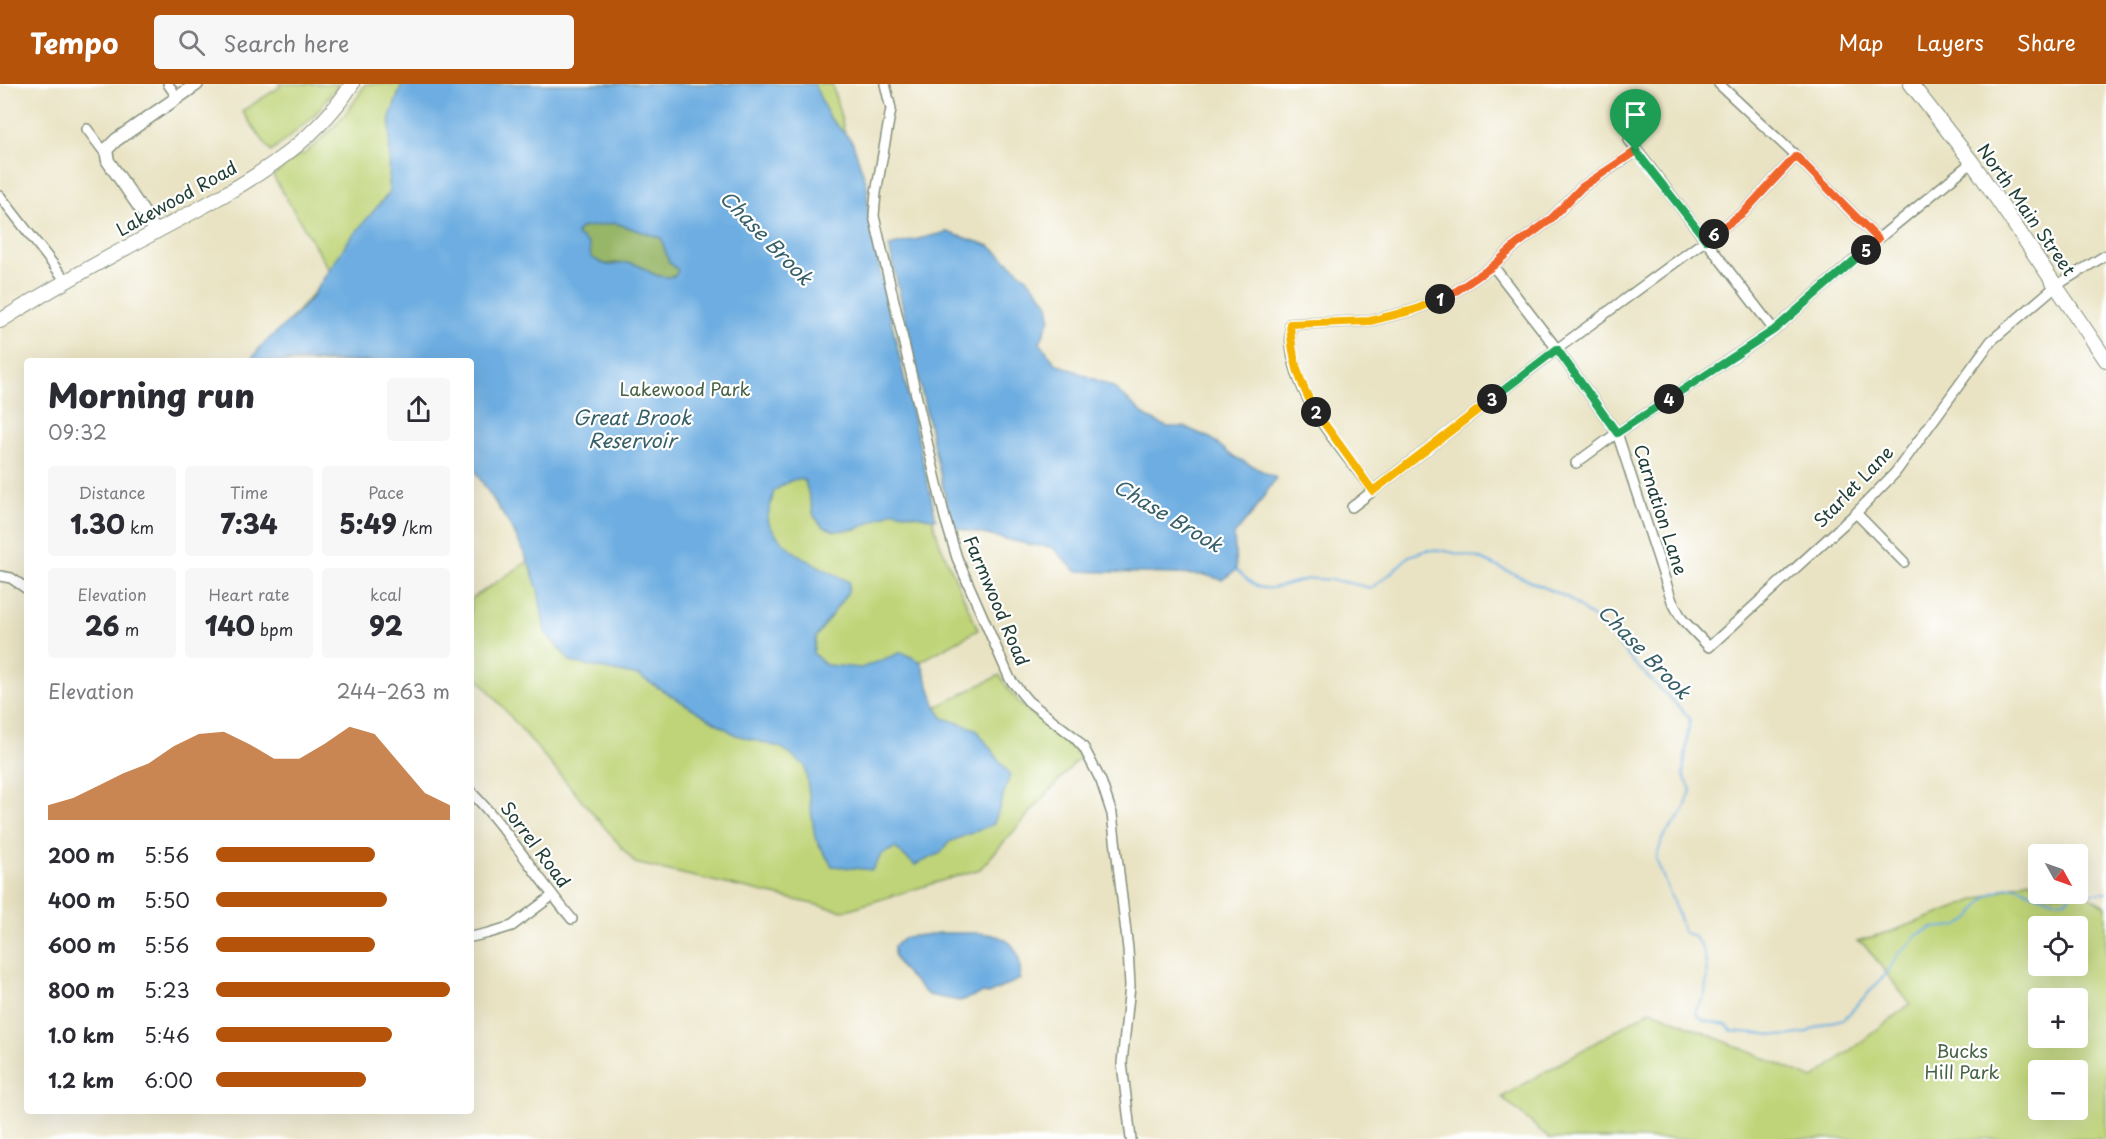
<!DOCTYPE html>
<html lang="en">
<head>
<meta charset="utf-8">
<style>
  :root { --surface:#fff; --page:#f7f7f7; --text:#2b2b33; --muted:#7c7c81; --accent:#b45309 }
  body { margin:0; font-family:"Playpen Sans",sans-serif; background:var(--page); color:var(--text); height:100vh; display:flex; flex-direction:column; font-size:22px; white-space:nowrap }
  * { box-sizing:border-box; margin:0 }
  p { font-size:20px; color:var(--muted) }
  .icon { flex:none; width:33px; height:33px; fill:none; stroke:currentColor; stroke-width:2; stroke-linecap:round; stroke-linejoin:round }
  .map { position:relative; flex:1; overflow:hidden }
  .side { position:absolute; left:24px; top:274px; width:450px; height:756px; display:flex; flex-direction:column; background:var(--surface); border-radius:6px; box-shadow:0 6px 24px #0002 }
  .side>* { flex:none }
  .needle { width:39px; rotate:130deg }
  .buttons { position:absolute; left:2028px; top:760px; display:grid; gap:12px }
  .buttons a { display:grid; place-items:center; width:60px; height:60px; border-radius:6px; background:var(--surface); box-shadow:0 6px 24px #0002; font-size:30px }
  .pin { position:absolute; display:grid; place-items:center; width:51px; height:51px; color:#fff; margin:-62px -26px; border-radius:50% 50% 50% 0; rotate:-45deg; box-shadow:0 0 6px #0007 }
  .pin .icon { rotate:45deg }
  .km { position:absolute; width:30px; height:30px; margin:-15px; border-radius:50%; background:#222; color:#fff; font-size:16px; line-height:30px; text-align:center }
  .round { display:grid; place-items:center; flex:none; width:63px; height:63px; border-radius:6px; background:var(--page) }
  .head { display:flex; align-items:center; justify-content:space-between; height:102px; padding:0 24px }
  h1 { font-size:33px; font-weight:800; line-height:45px }
  .stats { display:grid; grid-template-columns:repeat(3,1fr); gap:9px; height:102px; padding:6px 24px }
  .stats div { display:grid; align-content:center; border-radius:6px; background:var(--page); text-align:center }
  .stats b { font-size:26px; font-weight:800 }
  .stats small { font-size:16px; font-weight:400 }
  .stats p { font-size:16px }
  .chart { height:168px; padding:12px 24px }
  .chart p { display:flex; justify-content:space-between }
  .chart svg { width:100%; height:108px; margin-top:6px; fill:var(--accent); opacity:.7 }
  ul { padding:0 24px; list-style:none; font-size:20px }
  li { display:grid; grid-template-columns:96px 72px 1fr; align-items:center; height:45px }
  li i { height:15px; border-radius:8px; background:var(--accent) }
  header { display:flex; align-items:center; gap:36px; box-sizing:border-box; height:84px; padding:0 30px; background:var(--accent); color:#fff }
  header strong { font-size:28px }
  nav { display:flex; gap:33px; margin-inline-start:auto; font-size:21px }
  .search { width:420px; height:54px; background:var(--page); display:flex; align-items:center; gap:15px; box-sizing:border-box; padding:0 21px; border-radius:6px; color:var(--muted); font-size:22px }
  .map>svg:first-child { display:block }
  .green { fill:#bfd478; stroke:#6f8856; stroke-width:1.5; fill-rule:evenodd }
  .forest { fill:#97b668; stroke:#5b7a4e; stroke-width:1.5 }
  .water { fill:#6dade1; stroke:#46758a; stroke-width:1.5; fill-rule:evenodd }
  .lines { fill:none; stroke-linecap:round; stroke-linejoin:round }
  .stream { stroke:#6dade1; stroke-width:2 }
  .minor-casing { stroke:#84907c; stroke-width:12 }
  .tertiary-casing { stroke:#84907c; stroke-width:15 }
  .secondary-casing { stroke:#84907c; stroke-width:16 }
  .minor { stroke:#fff; stroke-width:9 }
  .tertiary { stroke:#fff; stroke-width:12 }
  .secondary { stroke:#fff; stroke-width:14 }
  .split-1-casing { stroke:#fff; stroke-width:12 }
  .split-2-casing { stroke:#fff; stroke-width:12 }
  .split-3-casing { stroke:#fff; stroke-width:12 }
  .split-4-casing { stroke:#fff; stroke-width:12 }
  .split-5-casing { stroke:#fff; stroke-width:12 }
  .split-6-casing { stroke:#fff; stroke-width:12 }
  .split-7-casing { stroke:#fff; stroke-width:12 }
  .split-1 { stroke:#f0652b; stroke-width:8 }
  .split-2 { stroke:#f5b400; stroke-width:8 }
  .split-3 { stroke:#f5b400; stroke-width:8 }
  .split-4 { stroke:#22a559; stroke-width:8 }
  .split-5 { stroke:#22a559; stroke-width:8 }
  .split-6 { stroke:#f0652b; stroke-width:8 }
  .split-7 { stroke:#22a559; stroke-width:8 }
  .labels { text-anchor:middle; stroke-width:4.5; stroke-linejoin:round; paint-order:stroke }
  .street-label { font-size:18px; fill:#1f3d34; stroke:#fff }
  .park-label { font-size:18px; fill:#476345; stroke:#fff }
  .water-label { font-size:20px; font-style:italic; fill:#365f68; stroke:#fff }
</style>
</head>
<body>
<header>
<strong>Tempo</strong>
<div class="search"><svg class="icon" aria-label="search" viewBox="0 0 24 24"><circle cx="10" cy="10" r="6"/><path d="M15 15l6 6"/></svg>Search here</div>
<nav><a>Map</a><a>Layers</a><a>Share</a></nav>
</header>
<div class="map">
<svg width="2106" height="1055" viewBox="0 0 2106 1055">
  <rect width="100%" height="100%" fill="#fff"/>
  <filter id="ink" filterUnits="userSpaceOnUse"><feTurbulence type="fractalNoise" baseFrequency=".0167" numOctaves="2"/><feDisplacementMap in="SourceGraphic" scale="12" xChannelSelector="R" yChannelSelector="G"/><feConvolveMatrix kernelMatrix="1 2 1 2 8 2 1 2 1" color-interpolation-filters="sRGB"/></filter>
  <filter id="wash" filterUnits="userSpaceOnUse"><feTurbulence type="fractalNoise" baseFrequency=".008" numOctaves="4" result="noise"/><feDisplacementMap in="SourceGraphic" scale="24" xChannelSelector="R" yChannelSelector="G"/><feGaussianBlur stdDeviation="1.35" result="paint"/><feColorMatrix in="noise" values="0 0 0 0 0 0 0 0 0 0 0 0 0 0 0 0 0 1.4 0 .05"/><feComposite in="paint" operator="in"/></filter>
  <g filter="url(#wash)">
    <rect width="100%" height="100%" fill="#e9e3c3"/>
    <path class="green" d="M 279,0 L 339,0 L 313,33 L 271,68 L 242,27 L 280,3 Z
      M 365,0 L 832,0 L 859,101 L 934,441 L 940,460 L 978,546 L 868,606 L 908,637 L 1000,591 C 1021,633 1053,639 1080,673 L 980,785 L 843,827 L 635,779 L 471,586 L 471,515 L 538,471 L 471,278 L 253,278 L 331,189 L 273,92 L 300,70 L 303,71 C 327,51 350,29 365,0 Z
      M 2028,796 L 2038,802 L 2038,810 L 2078,810 L 2078,805 L 2106,822 L 2106,1055 L 1550,1055 L 1502,1013 L 1651,926 L 1813,995 L 1910,920 L 1865,861 L 1857,857 L 1893,847 ZM 2038,843 L 2078,843 L 2078,882 L 2038,882 ZM 2038,915 L 2078,915 L 2078,954 L 2038,954 ZM 2038,987 L 2078,987 L 2078,1026 L 2038,1026 Z"/>
    <path class="forest" d="M 615,139 L 661,154 L 669,178 L 679,186 L 675,192 C 648,197 649,181 627,179 C 613,177 607,185 592,174 C 585,169 580,157 576,150 L 580,144 Z"/>
    <path class="water" d="M 402,0 L 814,0 L 829,33 L 852,57 L 867,101 L 868,129 L 872,151 L 936,435 L 894,427 L 857,445 L 835,447 L 822,442 L 814,432 L 805,397 C 795,391 783,401 774,407 L 767,436 C 784,471 818,480 849,498 L 848,508 L 816,553 L 813,569 L 826,581 L 861,584 L 902,568 L 921,578 L 935,620 L 943,634 L 976,645 L 1010,691 L 994,740 L 949,758 L 941,769 L 915,781 L 895,764 L 882,770 L 872,786 L 832,782 L 815,754 L 805,682 L 782,664 L 736,651 L 639,592 L 571,578 L 545,548 L 538,506 L 529,480 L 513,446 L 471,381 L 471,278 L 250,277 L 261,262 L 296,231 L 311,214 L 348,157 L 389,109 L 390,33 ZM 615,139 L 661,154 L 669,178 L 678,186 L 675,192 C 649,197 648,180 627,179 C 621,178 614,182 608,181 C 602,180 596,176 591,173 L 589,160 L 576,150 L 580,144 Z
      M 947,148 L 990,162 L 1029,196 L 1048,219 L 1050,234 L 1040,259 L 1055,279 L 1113,303 L 1147,333 L 1167,343 L 1185,343 L 1212,355 L 1231,371 L 1276,394 L 1254,427 L 1234,451 L 1236,486 L 1222,496 L 1205,491 L 1076,487 L 1052,463 L 1032,461 L 952,443 L 889,162 Z
      M 940,849 C 977,850 1025,840 1020,895 L 988,910 L 982,909 L 960,917 L 928,911 L 901,884 L 894,872 L 894,862 L 906,853 Z"/>
    <g class="lines">
      <path class="stream" d="M 1236,486 C 1243,491 1251,500 1259,503 C 1273,508 1294,496 1310,495 C 1330,494 1350,499 1371,504 L 1390,490 L 1409,472 L 1427,466 L 1445,467 L 1478,474 L 1568,514 L 1604,543 L 1632,577 L 1690,634 L 1683,690 L 1691,706 L 1684,727 L 1663,753 L 1656,775 L 1679,833 L 1683,848 C 1686,849 1693,851 1695,854 C 1708,866 1708,893 1705,909 C 1704,915 1699,920 1696,926 L 1697,931 L 1705,937 L 1727,941 L 1732,947 L 1785,952 L 1805,949 L 1826,939 L 1844,935 L 1887,889 L 1899,869 L 1910,860 L 1917,851 L 1932,844 L 1957,842 L 1969,835 L 1986,813 L 2004,804 L 2017,802 L 2034,810 L 2054,816 L 2066,816 L 2073,810
        M 2078,807 L 2081,805 L 2088,809 L 2106,809"/>
    </g>
  </g>
  <g filter="url(#ink)">
    <g class="lines">
      <g class="minor-casing">
        <path id="minor" d="M 168,0 L 177,13
          M 885,0 L 891,25 L 876,109 L 874,132 L 945,434 L 957,474 L 1010,595 L 1028,617 L 1074,653 L 1084,664 L 1101,697 L 1112,730 L 1128,865 L 1130,902 L 1122,979 L 1131,1055
          M 1719,0 L 1796,72 L 1878,155
          M 87,45 L 105,69
          M 1629,56 L 1774,246
          M 0,112 L 66,197
          M 1493,182 L 1557,265 L 1617,349 L 1672,517 L 1682,535 L 1709,563 L 1856,429 L 1895,389 L 1991,257 L 2057,201 L 2106,171
          M 1576,379 L 1617,349 L 1774,246 L 1878,155 L 1972,78
          M 1373,407 C 1342,365 1300,321 1292,268 C 1290,259 1291,249 1290,240 L 1370,237 L 1414,226 L 1452,210 L 1493,182 L 1516,161 L 1550,136 L 1582,103 L 1637,67
          M 1352,423 L 1557,265 L 1744,128 L 1796,72
          M 1856,429 L 1904,478
          M 0,492 L 11,494 L 27,505
          M 471,708 C 509,747 537,794 572,835
          M 471,853 L 489,849 L 512,842 L 552,812"/>
      </g>
      <g class="tertiary-casing">
        <path id="tertiary" d="M 156,147 L 108,77 L 106,66 L 116,56 L 197,0"/>
      </g>
      <g class="secondary-casing">
        <path id="secondary" d="M 1911,0 L 1972,78 L 2106,276
          M 0,237 C 49,206 99,178 150,151 C 223,111 306,73 352,0"/>
      </g>
      <use href="#minor" class="minor"/>
      <use href="#tertiary" class="tertiary"/>
      <use href="#secondary" class="secondary"/>
    </g>
  </g>
  <g class="lines" filter="url(#ink)">
    <g class="split-1-casing">
      <path id="split-1" d="M 1440,215 L 1452,210 L 1493,182 L 1516,161 L 1550,136 L 1582,103 L 1636,67"/>
    </g>
    <g class="split-2-casing">
      <path id="split-2" d="M 1316,328 C 1299,298 1292,275 1290,240 L 1370,237 L 1414,226 L 1440,215"/>
    </g>
    <g class="split-3-casing">
      <path id="split-3" d="M 1316,328 L 1373,407 L 1492,315"/>
    </g>
    <g class="split-4-casing">
      <path id="split-4" d="M 1492,315 L 1557,265 L 1617,349 L 1669,315"/>
    </g>
    <g class="split-5-casing">
      <path id="split-5" d="M 1669,315 L 1774,246 L 1866,166"/>
    </g>
    <g class="split-6-casing">
      <path id="split-6" d="M 1714,150 L 1744,128 L 1796,72 L 1878,155 L 1866,166"/>
    </g>
    <g class="split-7-casing">
      <path id="split-7" d="M 1636,67 L 1706,156 L 1714,150"/>
    </g>
    <use href="#split-1" class="split-1"/>
    <use href="#split-2" class="split-2"/>
    <use href="#split-3" class="split-3"/>
    <use href="#split-4" class="split-4"/>
    <use href="#split-5" class="split-5"/>
    <use href="#split-6" class="split-6"/>
    <use href="#split-7" class="split-7"/>
  </g>
  <g class="labels">
    <g class="street-label">
      <text transform="translate(177 115) rotate(-29)" y="6">Lakewood Road</text>
      <text transform="translate(2026 126) rotate(55)" y="6">North Main Street</text>
      <text transform="translate(1854 403) rotate(-46)" y="6">Starlet Lane</text>
      <text transform="translate(1660 426) rotate(72)" y="6">Carnation Lane</text>
      <text transform="translate(996 517) rotate(67)" y="6">Farmwood Road</text>
      <text transform="translate(535 761) rotate(53)" y="6">Sorrel Road</text>
    </g>
    <g class="park-label">
      <text x="685" y="312">Lakewood Park</text>
      <text x="1962" y="974">Bucks<tspan x="1962" dy="21">Hill Park</tspan></text>
    </g>
    <g class="water-label">
      <text transform="translate(766 154) rotate(46)" y="7">Chase Brook</text>
      <text x="632" y="341">Great Brook<tspan x="632" dy="23">Reservoir</tspan></text>
      <text transform="translate(1168 432) rotate(31)" y="7">Chase Brook</text>
      <text transform="translate(1644 568) rotate(46)" y="7">Chase Brook</text>
    </g>
  </g>
</svg>
<div class="buttons">
<a><svg class="needle" viewBox="-14 -14 28 28"><path d="M0-13l5 13h-10z" fill="#e53935"/><path d="M0 13l5-13h-10z" fill="#7c7c81"/></svg></a>
<a><svg class="icon" aria-label="locate" viewBox="0 0 24 24"><circle cx="12" cy="12" r="6"/><path d="M12 2v4M12 18v4M2 12h4M18 12h4"/></svg></a>
<a>+</a>
<a>−</a>
</div>
<div class="pin" style="left:1636px;top:67px;background:#1e9e55"><svg class="icon" aria-label="arrive" viewBox="0 0 24 24"><path d="M6 21V4h12l-3 4 3 4H6"/></svg></div>
<b class="km" style="left:1440px;top:215px">1</b>
<b class="km" style="left:1316px;top:328px">2</b>
<b class="km" style="left:1492px;top:315px">3</b>
<b class="km" style="left:1669px;top:315px">4</b>
<b class="km" style="left:1866px;top:166px">5</b>
<b class="km" style="left:1714px;top:150px">6</b>
<section class="side">
<div class="head"><div><h1>Morning run</h1><p>09:32</p></div><a class="round"><svg class="icon" aria-label="share" viewBox="0 0 24 24"><path d="M12 15V3M7 8l5-5 5 5M5 13v7h14v-7"/></svg></a></div>
<div class="stats">
<div><p>Distance</p><b>1.30<small> km</small></b></div>
<div><p>Time</p><b>7:34</b></div>
<div><p>Pace</p><b>5:49<small> /km</small></b></div>
</div>
<div class="stats">
<div><p>Elevation</p><b>26<small> m</small></b></div>
<div><p>Heart rate</p><b>140<small> bpm</small></b></div>
<div><p>kcal</p><b>92</b></div>
</div>
<div class="chart"><p><span>Elevation</span>244–263 m</p>
<svg viewBox="0 0 160 44" preserveAspectRatio="none"><path d="M0 44V38L10 35L20 30L30 25L40 21L50 14L60 9L70 8L80 13L90 19L100 19L110 13L120 6L130 9L140 21L150 33L160 38V44z"/></svg>
</div>
<ul>
<li><b>200 m</b>5:56<i style="width:68%"></i></li>
<li><b>400 m</b>5:50<i style="width:73%"></i></li>
<li><b>600 m</b>5:56<i style="width:68%"></i></li>
<li><b>800 m</b>5:23<i style="width:100%"></i></li>
<li><b>1.0 km</b>5:46<i style="width:75%"></i></li>
<li><b>1.2 km</b>6:00<i style="width:64%"></i></li>
</ul>
</section>
</div>
</body>
</html>
